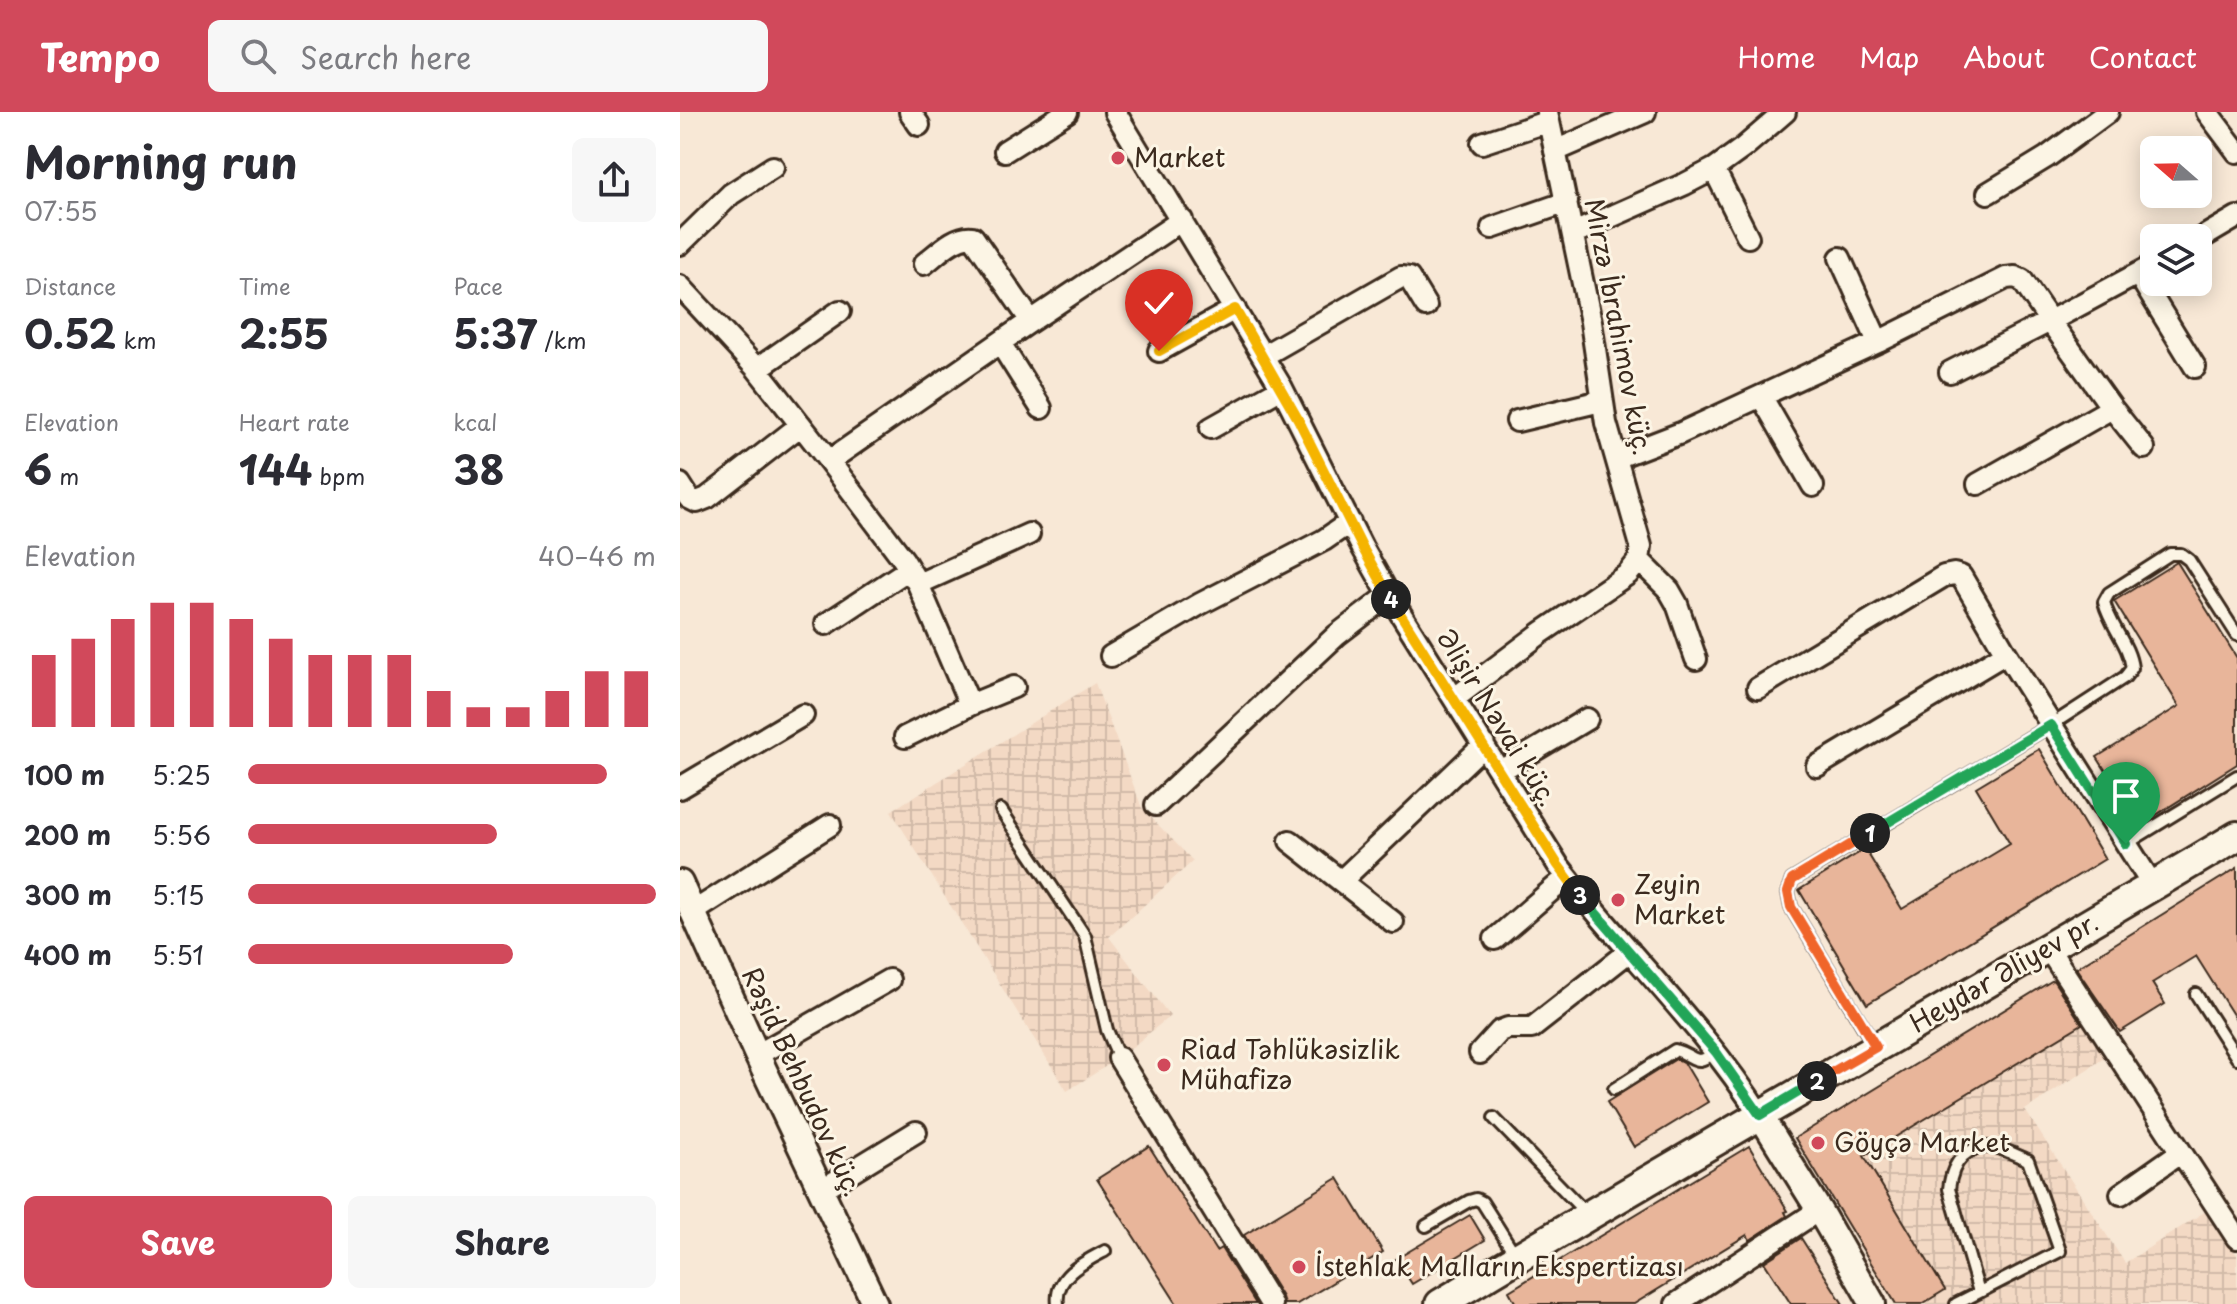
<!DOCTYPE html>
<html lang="en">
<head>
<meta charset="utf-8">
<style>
  :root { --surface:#fff; --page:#f7f7f7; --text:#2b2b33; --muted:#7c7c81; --accent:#d1495b }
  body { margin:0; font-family:"Playpen Sans",sans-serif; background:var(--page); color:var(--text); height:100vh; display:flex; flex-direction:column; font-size:30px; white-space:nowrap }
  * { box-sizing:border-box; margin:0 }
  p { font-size:26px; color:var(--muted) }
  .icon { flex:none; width:44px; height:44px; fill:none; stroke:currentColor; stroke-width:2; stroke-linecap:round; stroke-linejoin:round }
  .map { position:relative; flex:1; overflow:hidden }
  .drawer { display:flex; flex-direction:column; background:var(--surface); width:680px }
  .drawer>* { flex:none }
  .needle { width:52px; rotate:290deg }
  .controls { position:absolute; left:1460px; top:24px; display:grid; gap:16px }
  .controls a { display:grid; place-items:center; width:72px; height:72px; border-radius:12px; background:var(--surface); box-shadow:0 4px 20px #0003; font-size:40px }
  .pin { position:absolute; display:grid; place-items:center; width:68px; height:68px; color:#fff; margin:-82px -34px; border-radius:50% 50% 50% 0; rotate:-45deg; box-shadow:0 0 8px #0007 }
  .pin .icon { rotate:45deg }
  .km { position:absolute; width:40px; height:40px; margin:-20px; border-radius:50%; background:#222; color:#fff; font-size:22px; line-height:40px; text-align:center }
  .round { display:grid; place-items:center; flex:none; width:84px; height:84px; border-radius:12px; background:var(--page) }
  .overview { display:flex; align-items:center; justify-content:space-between; height:136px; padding:0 24px }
  h1 { font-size:44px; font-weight:700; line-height:60px }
  .metrics { display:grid; grid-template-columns:repeat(3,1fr); gap:12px; height:136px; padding:8px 24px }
  .metrics div { display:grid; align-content:center }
  .metrics b { font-size:40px; font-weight:700 }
  .metrics small { font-size:22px; font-weight:400 }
  .metrics p { font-size:22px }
  .chart { height:224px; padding:16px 24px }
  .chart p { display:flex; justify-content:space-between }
  .chart svg { width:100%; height:144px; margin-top:8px; stroke:var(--accent); stroke-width:6 }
  .button { display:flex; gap:16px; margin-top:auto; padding:16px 24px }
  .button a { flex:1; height:92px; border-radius:12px; background:var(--accent); color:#fff; font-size:32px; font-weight:700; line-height:92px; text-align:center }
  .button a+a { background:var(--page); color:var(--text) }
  ul { padding:0 24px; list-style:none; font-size:26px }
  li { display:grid; grid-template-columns:128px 96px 1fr; align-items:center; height:60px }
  li i { height:20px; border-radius:10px; background:var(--accent) }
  header { display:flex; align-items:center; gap:48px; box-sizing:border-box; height:112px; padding:0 40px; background:var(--accent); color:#fff }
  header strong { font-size:38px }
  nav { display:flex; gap:44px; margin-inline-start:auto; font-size:28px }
  .search { width:560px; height:72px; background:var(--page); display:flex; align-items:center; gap:20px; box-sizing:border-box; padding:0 28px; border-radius:12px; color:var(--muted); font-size:30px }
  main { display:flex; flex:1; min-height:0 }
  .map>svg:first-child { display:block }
  .industrial { fill:url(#industrial-grid) }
  .building { fill:#e8b59a; stroke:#3b2a1e; stroke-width:2 }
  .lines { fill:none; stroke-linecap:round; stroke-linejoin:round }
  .service-casing { stroke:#3b2a1e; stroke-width:16 }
  .minor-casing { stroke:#3b2a1e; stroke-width:26 }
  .tertiary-casing { stroke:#3b2a1e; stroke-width:30 }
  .secondary-casing { stroke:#3b2a1e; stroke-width:34 }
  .service { stroke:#fcf5e5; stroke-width:10 }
  .minor { stroke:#fcf5e5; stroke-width:20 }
  .tertiary { stroke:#fcf5e5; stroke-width:24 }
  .secondary { stroke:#fcf5e5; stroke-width:28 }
  .split-1-casing { stroke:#fff; stroke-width:16 }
  .split-2-casing { stroke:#fff; stroke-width:16 }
  .split-3-casing { stroke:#fff; stroke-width:16 }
  .split-4-casing { stroke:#fff; stroke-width:16 }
  .split-5-casing { stroke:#fff; stroke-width:16 }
  .split-1 { stroke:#22a559; stroke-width:10 }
  .split-2 { stroke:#f0652b; stroke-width:10 }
  .split-3 { stroke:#22a559; stroke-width:10 }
  .split-4 { stroke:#f5b400; stroke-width:10 }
  .split-5 { stroke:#f5b400; stroke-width:10 }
  .poi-dot { fill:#d1495b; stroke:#fcf5e5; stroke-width:3 }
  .labels { text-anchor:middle; stroke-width:6; stroke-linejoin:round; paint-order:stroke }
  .poi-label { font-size:26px; fill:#3b2a1e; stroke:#fcf5e5; text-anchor:start }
  .street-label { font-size:26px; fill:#3b2a1e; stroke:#fcf5e5 }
</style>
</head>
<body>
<header>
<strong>Tempo</strong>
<div class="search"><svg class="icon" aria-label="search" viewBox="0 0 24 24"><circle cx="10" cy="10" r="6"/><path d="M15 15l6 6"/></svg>Search here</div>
<nav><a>Home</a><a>Map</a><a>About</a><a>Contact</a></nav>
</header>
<main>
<section class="drawer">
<div class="overview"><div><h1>Morning run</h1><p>07:55</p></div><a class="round"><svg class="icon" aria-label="share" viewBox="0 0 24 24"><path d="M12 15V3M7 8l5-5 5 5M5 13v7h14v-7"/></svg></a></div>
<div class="metrics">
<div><p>Distance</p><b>0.52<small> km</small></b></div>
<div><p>Time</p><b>2:55</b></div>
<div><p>Pace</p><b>5:37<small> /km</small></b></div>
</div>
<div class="metrics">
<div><p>Elevation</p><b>6<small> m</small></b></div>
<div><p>Heart rate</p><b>144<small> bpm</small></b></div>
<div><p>kcal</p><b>38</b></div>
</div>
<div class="chart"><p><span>Elevation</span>40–46 m</p>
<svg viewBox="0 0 160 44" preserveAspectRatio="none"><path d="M5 44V22M15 44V17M25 44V11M35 44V6M45 44V6M55 44V11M65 44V17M75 44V22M85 44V22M95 44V22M105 44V33M115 44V38M125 44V38M135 44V33M145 44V27M155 44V27"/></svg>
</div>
<ul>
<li><b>100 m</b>5:25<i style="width:88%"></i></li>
<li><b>200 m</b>5:56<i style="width:61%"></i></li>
<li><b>300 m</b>5:15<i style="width:100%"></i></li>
<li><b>400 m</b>5:51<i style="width:65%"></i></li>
</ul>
<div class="button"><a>Save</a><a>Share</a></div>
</section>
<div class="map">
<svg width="1557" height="1192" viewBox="0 0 1557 1192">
  <defs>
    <pattern id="industrial-grid" width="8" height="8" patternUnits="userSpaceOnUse" patternTransform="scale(2)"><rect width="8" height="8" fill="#f3d9c4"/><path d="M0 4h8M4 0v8" fill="none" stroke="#d1baa8"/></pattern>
  </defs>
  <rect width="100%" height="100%" fill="#f8e8d6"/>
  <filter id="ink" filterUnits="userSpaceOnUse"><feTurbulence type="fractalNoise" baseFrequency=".0125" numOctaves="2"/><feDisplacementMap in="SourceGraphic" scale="16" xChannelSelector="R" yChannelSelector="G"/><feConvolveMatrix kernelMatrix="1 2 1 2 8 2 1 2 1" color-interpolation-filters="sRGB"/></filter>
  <g filter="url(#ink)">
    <path class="industrial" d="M 415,571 L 462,696 L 513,749 L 429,825 L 490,904 L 439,946 L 387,979 L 211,699 Z
      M 1377,866 L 1426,945 L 1345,998 L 1445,1151 L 1526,1099 L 1557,1143 L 1557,1192 L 1215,1192 L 1115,1026 Z"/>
    <path class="building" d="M 1497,450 L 1557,546 L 1557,652 L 1460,713 L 1417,645 L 1499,594 L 1434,489 Z
      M 1359,637 L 1425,747 L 1187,892 L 1119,778 L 1185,737 L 1222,797 L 1330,732 L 1296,675 Z
      M 1557,756 L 1557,909 L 1516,844 L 1472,871 L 1485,892 L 1440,920 L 1396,856 Z
      M 1373,868 L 1402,912 L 1184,1044 L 1265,1178 L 1242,1192 L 1216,1192 L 1115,1026 Z
      M 996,947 L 1004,950 L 1028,990 L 954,1035 L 927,990 Z
      M 469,1034 L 536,1139 L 541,1136 L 576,1192 L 497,1192 L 417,1067 Z
      M 1069,1034 L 1108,1099 L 1105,1100 L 1107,1104 L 1070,1128 L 1067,1123 L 954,1192 L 836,1192 L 829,1179 Z
      M 658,1066 L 703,1140 L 617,1192 L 604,1192 L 602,1185 L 564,1123 Z
      M 790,1103 L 805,1128 L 732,1172 L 716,1147 Z
      M 1121,1126 L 1163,1192 L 1111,1192 L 1084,1150 Z"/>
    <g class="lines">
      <g class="service-casing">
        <path id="service" d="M 321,698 L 405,824 L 427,918 L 439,946
          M 1446,732 L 1557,664
          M 1516,882 L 1557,946
          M 1195,934 L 1111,795 L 1108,780 L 1112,768 L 1371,613 L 1445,565 L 1452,556 C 1449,532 1430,514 1424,490 L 1429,481 L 1490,442 L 1501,442 L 1509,448 L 1557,523
          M 934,977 L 995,938 C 1017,944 1013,956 1036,940
          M 814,1006 L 906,1101
          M 746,1114 L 789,1089 L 796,1087 L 802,1090 L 836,1144
          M 378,1192 C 374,1164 404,1150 425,1139
          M 1276,1192 L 1380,1139 L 1348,1048 C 1338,1044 1327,1038 1317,1036 C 1287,1030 1272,1050 1269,1077 L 1299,1180"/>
      </g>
      <g class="minor-casing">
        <path id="minor" d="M 230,0 L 239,13
          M 435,0 L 602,276 L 682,435 L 709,483 L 878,753 C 943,838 1022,912 1080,1003
          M 1527,0 L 1557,40
          M 802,31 L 869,9
          M 325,39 L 387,0
          M 875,39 L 965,0
          M 1034,57 L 1068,125
          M 1308,81 L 1367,45 L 1428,0
          M 812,116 L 887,90
          M 894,121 L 1005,72 L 1034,57 L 1063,36 L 1105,0
          M 1518,128 L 1557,105
          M 0,132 L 51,82 L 93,55
          M 1160,146 L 1198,230
          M 244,152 C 257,142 276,122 293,125 L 351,209
          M 1458,162 L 1515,255
          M 0,174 L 77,257 L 149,349 L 351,209 L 502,108
          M 320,231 L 361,296
          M 479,239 L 555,197
          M 583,244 L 721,165 L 729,166 L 746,194
          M 77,257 L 160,199
          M 1270,260 L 1370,209 L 1432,296 L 1298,372
          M 1081,284 L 1133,374
          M 1432,296 L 1464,336
          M 837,309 L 921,289
          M 531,316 L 602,276
          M 936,346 L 1001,321 L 1198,230 L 1326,166 L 1335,165 L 1342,168 L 1370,209 L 1474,153
          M 149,349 L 223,447 L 238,472 L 290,593
          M 0,372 L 9,386 L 17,390 L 27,386 L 121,313
          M 959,448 L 989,478 L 997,492 L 1016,547
          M 238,472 L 349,422
          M 146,512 L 229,457
          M 431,544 L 520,492 L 644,428 L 670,410
          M 1078,576 L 1264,464 L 1274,462 L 1281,464 L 1326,541 L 1473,774
          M 775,586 L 861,521 L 948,462 L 959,448 L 961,434 L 926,311 L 911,210 L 867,0
          M 225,625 L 290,593 L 334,575
          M 1137,654 L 1326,541
          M 820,659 L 907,607
          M 0,676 L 123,603
          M 476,693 L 657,523 L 709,483
          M 610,729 L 713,810
          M 661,769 L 804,633
          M 13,800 L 150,713
          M 815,827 L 887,765
          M 1368,836 L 1557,1126
          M 800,941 L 820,919 L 828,916 L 852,916 L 950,839
          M 77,943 L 209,868
          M 439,946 L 591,1192
          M 141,1078 L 236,1020
          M 1441,1082 L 1501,1040
          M 996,1192 L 1139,1098"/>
      </g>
      <g class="tertiary-casing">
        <path id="tertiary" d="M 0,771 L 77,943 L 195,1192
          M 1080,1003 L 1139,1098 L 1193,1192"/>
      </g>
      <g class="secondary-casing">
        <path id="secondary" d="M 760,1192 C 1024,1033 1292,882 1557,724"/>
      </g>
      <use href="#service" class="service"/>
      <use href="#minor" class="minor"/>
      <use href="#tertiary" class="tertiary"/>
      <use href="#secondary" class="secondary"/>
    </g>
  </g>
  <g class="lines" filter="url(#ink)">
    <g class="split-1-casing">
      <path id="split-1" d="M 1190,721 L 1371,613 L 1446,732"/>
    </g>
    <g class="split-2-casing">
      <path id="split-2" d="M 1137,969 L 1196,935 L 1111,795 L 1108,780 L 1112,768 L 1190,721"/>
    </g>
    <g class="split-3-casing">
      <path id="split-3" d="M 900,783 L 1036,940 L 1080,1003 L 1137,969"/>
    </g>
    <g class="split-4-casing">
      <path id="split-4" d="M 711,487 L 878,753 L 900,783"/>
    </g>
    <g class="split-5-casing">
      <path id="split-5" d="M 479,239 L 555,197 L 618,307 L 682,435 L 711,487"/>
    </g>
    <use href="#split-1" class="split-1"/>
    <use href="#split-2" class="split-2"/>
    <use href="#split-3" class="split-3"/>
    <use href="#split-4" class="split-4"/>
    <use href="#split-5" class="split-5"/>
  </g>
  <g class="poi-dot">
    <circle cx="438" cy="46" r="8"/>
    <circle cx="938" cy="788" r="8"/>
    <circle cx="484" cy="953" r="8"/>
    <circle cx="1138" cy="1031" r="8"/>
    <circle cx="619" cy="1155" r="8"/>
  </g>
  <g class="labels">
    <g class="poi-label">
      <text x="454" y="55">Market</text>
      <text x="954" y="782">Zeyin<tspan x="954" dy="30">Market</tspan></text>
      <text x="500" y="947">Riad Təhlükəsizlik<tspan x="500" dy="30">Mühafizə</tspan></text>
      <text x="1154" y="1040">Göyçə Market</text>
      <text x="635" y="1164">İstehlak Malların Ekspertizası</text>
    </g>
    <g class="street-label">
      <text transform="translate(938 215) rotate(79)" y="9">Mirzə İbrahimov küç.</text>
      <text transform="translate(817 606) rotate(58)" y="9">Əlişir Nəvai küç.</text>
      <text transform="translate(1324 861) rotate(-30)" y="9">Heydər Əliyev pr.</text>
      <text transform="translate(122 970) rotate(65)" y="9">Rəşid Behbudov küç.</text>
    </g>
  </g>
</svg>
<div class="controls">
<a><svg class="needle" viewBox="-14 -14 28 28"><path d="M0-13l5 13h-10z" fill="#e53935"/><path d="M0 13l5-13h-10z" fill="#7c7c81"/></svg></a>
<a><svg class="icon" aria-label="layers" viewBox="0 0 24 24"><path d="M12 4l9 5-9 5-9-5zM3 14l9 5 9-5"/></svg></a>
</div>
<div class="pin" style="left:1446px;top:732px;background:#1e9e55"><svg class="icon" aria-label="arrive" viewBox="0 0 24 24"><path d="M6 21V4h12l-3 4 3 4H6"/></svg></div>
<div class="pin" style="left:479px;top:239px;background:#d93025"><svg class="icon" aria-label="check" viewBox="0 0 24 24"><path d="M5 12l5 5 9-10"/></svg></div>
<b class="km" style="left:1190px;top:721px">1</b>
<b class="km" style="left:1137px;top:969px">2</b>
<b class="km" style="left:900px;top:783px">3</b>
<b class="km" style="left:711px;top:487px">4</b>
</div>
</main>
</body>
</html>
